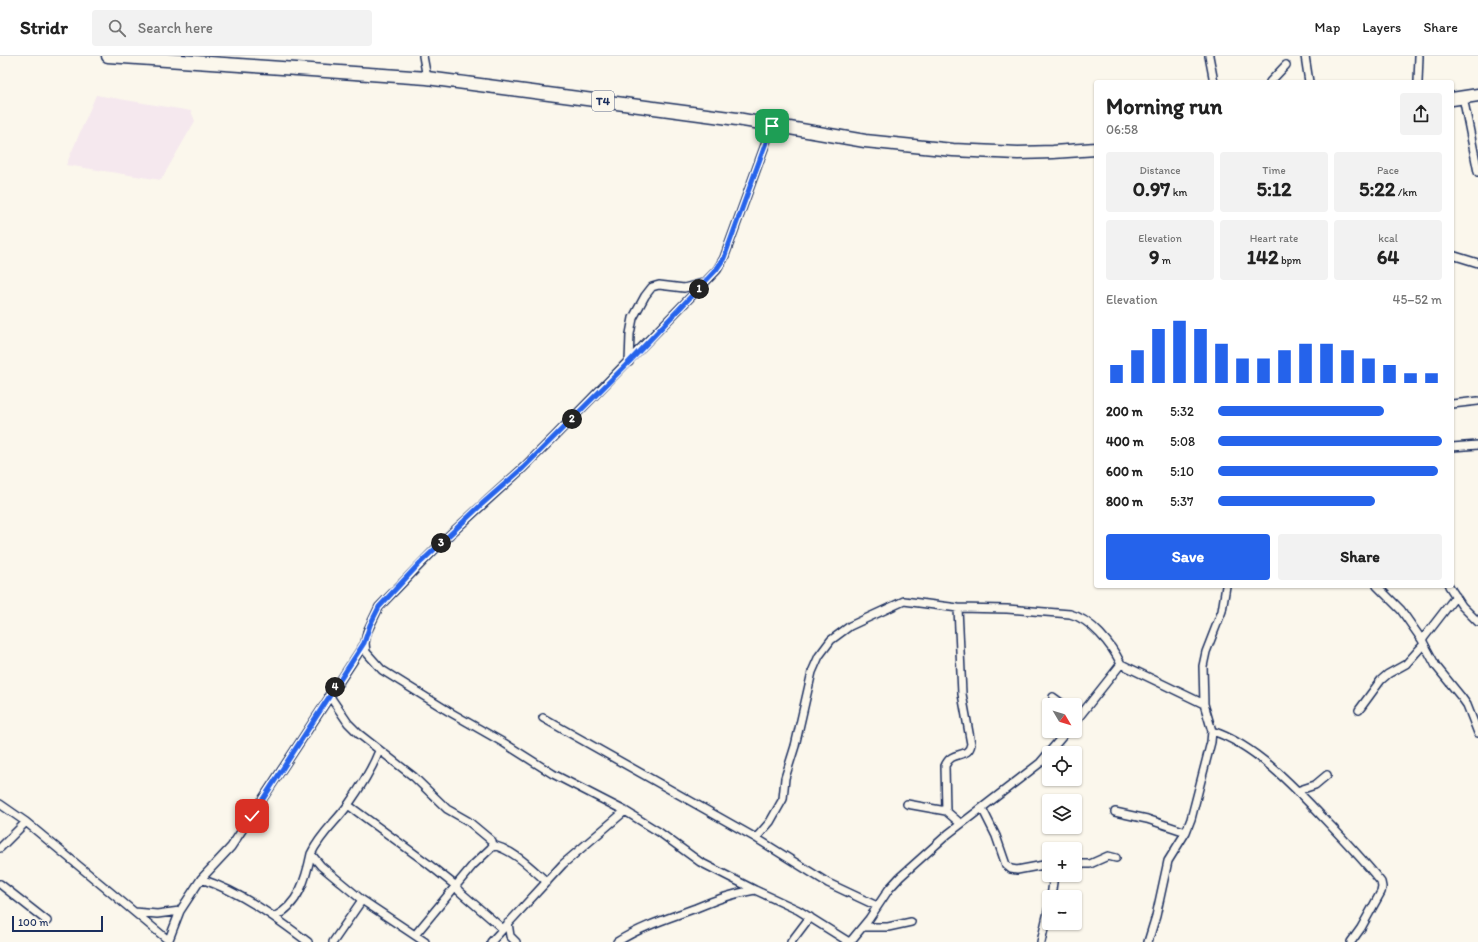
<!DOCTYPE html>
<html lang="en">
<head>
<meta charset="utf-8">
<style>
  :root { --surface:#fff; --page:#f2f2f2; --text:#222; --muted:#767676; --line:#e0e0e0; --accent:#2563eb }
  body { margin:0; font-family:Itim,sans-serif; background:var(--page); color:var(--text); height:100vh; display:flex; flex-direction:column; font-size:15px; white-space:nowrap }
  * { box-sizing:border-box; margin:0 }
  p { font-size:13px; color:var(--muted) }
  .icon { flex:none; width:22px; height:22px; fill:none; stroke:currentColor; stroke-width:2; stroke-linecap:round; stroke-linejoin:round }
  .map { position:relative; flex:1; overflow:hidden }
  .drawer { position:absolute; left:1094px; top:24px; width:360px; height:508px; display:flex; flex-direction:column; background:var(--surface); border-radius:4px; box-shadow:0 1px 3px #0004 }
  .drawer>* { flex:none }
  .needle { width:26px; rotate:128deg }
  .controls { position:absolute; left:1042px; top:642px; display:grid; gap:8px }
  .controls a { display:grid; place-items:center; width:40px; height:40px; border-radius:4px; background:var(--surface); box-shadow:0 1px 3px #0004; font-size:20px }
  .scale { position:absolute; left:12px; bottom:10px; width:91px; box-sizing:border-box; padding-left:4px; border:2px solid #1b2f5e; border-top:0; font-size:11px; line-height:14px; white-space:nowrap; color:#1b2f5e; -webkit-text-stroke:3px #fbf7ec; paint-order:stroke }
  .pin { position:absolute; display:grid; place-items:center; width:34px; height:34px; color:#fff; margin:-17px; border-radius:8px; box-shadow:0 2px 6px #0006 }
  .km { position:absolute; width:20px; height:20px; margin:-10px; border-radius:50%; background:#222; color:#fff; font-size:11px; line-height:20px; text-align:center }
  .round { display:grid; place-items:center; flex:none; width:42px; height:42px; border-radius:4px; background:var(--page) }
  .summary { display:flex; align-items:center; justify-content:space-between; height:68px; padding:0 12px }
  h1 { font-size:22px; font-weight:800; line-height:30px }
  .stats { display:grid; grid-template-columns:repeat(3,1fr); gap:6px; height:68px; padding:4px 12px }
  .stats div { display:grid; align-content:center; border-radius:4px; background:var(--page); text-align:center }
  .stats b { font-size:20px; font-weight:800 }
  .stats small { font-size:11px; font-weight:400 }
  .stats p { font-size:11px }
  .chart { height:112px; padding:8px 12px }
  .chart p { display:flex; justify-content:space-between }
  .chart svg { width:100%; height:72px; margin-top:4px; stroke:var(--accent); stroke-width:6 }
  .action { display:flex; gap:8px; margin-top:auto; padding:8px 12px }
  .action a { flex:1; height:46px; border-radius:4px; background:var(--accent); color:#fff; font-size:16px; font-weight:800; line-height:46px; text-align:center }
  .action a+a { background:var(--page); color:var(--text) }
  ul { padding:0 12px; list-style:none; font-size:13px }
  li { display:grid; grid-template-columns:64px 48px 1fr; align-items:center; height:30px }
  li i { height:10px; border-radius:5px; background:var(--accent) }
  header { display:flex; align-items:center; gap:24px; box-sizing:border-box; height:56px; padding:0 20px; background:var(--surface); border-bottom:1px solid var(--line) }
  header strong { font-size:19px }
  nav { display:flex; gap:22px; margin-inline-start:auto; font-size:14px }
  .search { width:280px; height:36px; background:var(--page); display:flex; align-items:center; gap:10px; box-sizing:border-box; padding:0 14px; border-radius:4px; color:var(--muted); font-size:15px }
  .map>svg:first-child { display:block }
  .built { fill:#f5e8ee }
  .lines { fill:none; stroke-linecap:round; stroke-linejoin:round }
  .minor-casing { stroke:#1b2f5e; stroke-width:10 }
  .trunk-casing { stroke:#1b2f5e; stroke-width:15 }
  .minor { stroke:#fbf7ec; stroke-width:7 }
  .trunk { stroke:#fbf7ec; stroke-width:12 }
  .route-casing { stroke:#fff; stroke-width:8 }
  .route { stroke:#2563eb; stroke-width:5 }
  .labels { text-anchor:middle; stroke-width:4; stroke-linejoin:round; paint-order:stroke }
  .shield { fill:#fbf7ec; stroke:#5e6b89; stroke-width:1 }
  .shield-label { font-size:12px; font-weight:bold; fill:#1b2f5e }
</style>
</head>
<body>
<header>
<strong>Stridr</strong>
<div class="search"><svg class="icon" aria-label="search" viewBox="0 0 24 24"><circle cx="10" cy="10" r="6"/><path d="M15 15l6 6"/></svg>Search here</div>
<nav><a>Map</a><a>Layers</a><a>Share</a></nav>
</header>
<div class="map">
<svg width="1478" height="886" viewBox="0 0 1478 886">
  <rect width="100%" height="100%" fill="#fbf7ec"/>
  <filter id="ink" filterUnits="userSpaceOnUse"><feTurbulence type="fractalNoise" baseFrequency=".025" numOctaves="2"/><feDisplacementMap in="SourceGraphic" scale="8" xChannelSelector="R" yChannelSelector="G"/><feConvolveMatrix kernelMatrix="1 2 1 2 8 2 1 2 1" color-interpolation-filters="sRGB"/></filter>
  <g filter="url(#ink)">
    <path class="built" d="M 96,39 L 191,55 L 195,65 L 161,124 L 66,109 Z"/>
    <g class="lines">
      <g class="minor-casing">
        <path id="minor" d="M 423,0 L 427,22
          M 1209,0 L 1214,26
          M 1305,0 L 1309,26
          M 1270,26 L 1286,9
          M 1418,26 L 1419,0
          M 1463,41 L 1478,116
          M 772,70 L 724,202 L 717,214 L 555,380 L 523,412 L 444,484 L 379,551 L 367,576 L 365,587 L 366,596 L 382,614 L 448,655 L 504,687 L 553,718 L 625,755 L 659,776 L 700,806 L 755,834 L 798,854 L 849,886
          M 1452,199 L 1478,207
          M 629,306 L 630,278 L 633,262 L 645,240 L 652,231 L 659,229 L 684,232 L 703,227
          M 1452,348 L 1478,345
          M 1452,391 L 1478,389
          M 1377,530 L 1401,554 L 1422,584 L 1436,610 L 1462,642 L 1467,649 L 1478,677
          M 1449,530 L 1462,550 L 1478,566
          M 958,552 L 962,638 L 971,688 C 968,704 952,693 945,710 L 946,755 L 961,768
          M 1422,584 L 1456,540
          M 329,639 L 348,667 L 359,678 L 414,721 L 447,753 L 468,765 L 492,785 L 493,789 L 491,792 L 473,809 L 415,879
          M 1053,641 L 1064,649
          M 1204,648 L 1203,610 L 1206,596 L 1222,555 L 1226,530
          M 1359,654 L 1381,624 L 1388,618 L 1406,608 L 1424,588
          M 543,662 L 756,782 L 828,827 L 877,850
          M 1075,666 L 1121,608
          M 1212,675 C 1257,689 1300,737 1332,771 C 1349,789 1366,807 1381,826 L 1382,831 L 1381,836 L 1361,872 L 1351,886
          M 379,695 C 372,713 360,732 348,749 C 336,766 321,777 311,798 L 321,810 L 362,844 L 425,886
          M 1297,735 L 1315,729 L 1327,719
          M 0,748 L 26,766 L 168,884
          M 907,748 L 946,755
          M 348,749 L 427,807 L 456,830
          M 982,752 L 996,780 L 1006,809 L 1011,813 L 1017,814 L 1049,808
          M 1115,756 L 1147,763 L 1186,776
          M 756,782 L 770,766 L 783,743 L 785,722 L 795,690 L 812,616 L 819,600 L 831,584 L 850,570 L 904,545 L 958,552 L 1007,553 L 1070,558 C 1091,563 1112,589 1121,608 L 1204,648 L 1212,675 L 1211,686 L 1191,763 L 1186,776 L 1168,805 L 1156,860 L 1148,886
          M 493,789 C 515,795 530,811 547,826
          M 0,792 L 26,766
          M 1075,808 L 1090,808 L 1108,800 L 1116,802
          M 201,823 C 241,836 275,861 308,886
          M 0,828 L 47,865
          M 456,830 L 459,835 L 503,873
          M 1051,841 L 1054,819
          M 135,856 L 157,858 L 180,855
          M 274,861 C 299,849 306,822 311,798
          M 508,867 L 510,880 L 516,886
          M 863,871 L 888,871 L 911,866
          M 168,886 L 180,855 L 201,823 L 231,791 L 365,587
          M 333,886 L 362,844
          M 491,886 L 563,808 L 625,755
          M 617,886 C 642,870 669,862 696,852 C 718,843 731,838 755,834
          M 791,886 L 810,861
          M 850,886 L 869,863 L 889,833 L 900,821 L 948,778 L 1040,707 L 1067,675
          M 1041,886 L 1049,851"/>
      </g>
      <g class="trunk-casing">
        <path id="trunk" d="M 108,0 L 427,22 L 737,63 L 865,85 L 953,94 L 1018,97 L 1053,96 L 1096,93
          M 1452,43 L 1478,39"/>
      </g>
      <use href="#minor" class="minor"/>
      <use href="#trunk" class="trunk"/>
    </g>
  </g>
  <g class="lines" filter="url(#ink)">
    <g class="route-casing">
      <path id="route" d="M 252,760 L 364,587 L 370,569 L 379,551 L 419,508 L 482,448 L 523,412 L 629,306 L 716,214 L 724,202 L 772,70"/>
    </g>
    <use href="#route" class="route"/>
  </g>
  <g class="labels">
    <rect class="shield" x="592" y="35" width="22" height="20" rx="3"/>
    <g class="shield-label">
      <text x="603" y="49">T4</text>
    </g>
  </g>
</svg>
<div class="controls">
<a><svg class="needle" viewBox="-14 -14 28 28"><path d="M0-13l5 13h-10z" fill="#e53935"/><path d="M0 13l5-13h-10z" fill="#767676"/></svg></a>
<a><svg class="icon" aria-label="locate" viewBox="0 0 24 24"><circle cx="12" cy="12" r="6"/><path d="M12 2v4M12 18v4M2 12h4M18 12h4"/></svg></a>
<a><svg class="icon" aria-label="layers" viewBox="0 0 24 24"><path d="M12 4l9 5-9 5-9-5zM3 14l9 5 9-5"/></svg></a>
<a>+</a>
<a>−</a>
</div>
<div class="scale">100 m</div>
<div class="pin" style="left:772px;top:70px;background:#1e9e55"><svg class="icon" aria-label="arrive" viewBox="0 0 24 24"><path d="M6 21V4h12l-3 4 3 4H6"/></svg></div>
<div class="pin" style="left:252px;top:760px;background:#d93025"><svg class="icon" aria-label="check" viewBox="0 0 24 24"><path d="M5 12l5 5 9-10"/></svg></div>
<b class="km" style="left:699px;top:233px">1</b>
<b class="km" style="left:572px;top:363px">2</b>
<b class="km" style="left:441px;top:487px">3</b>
<b class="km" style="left:335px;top:631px">4</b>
<section class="drawer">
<div class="summary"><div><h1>Morning run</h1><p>06:58</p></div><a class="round"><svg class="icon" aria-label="share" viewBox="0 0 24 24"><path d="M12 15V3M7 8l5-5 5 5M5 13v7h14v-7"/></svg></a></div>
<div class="stats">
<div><p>Distance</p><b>0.97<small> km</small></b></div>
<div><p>Time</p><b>5:12</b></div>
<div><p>Pace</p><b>5:22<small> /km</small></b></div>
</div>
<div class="stats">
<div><p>Elevation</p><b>9<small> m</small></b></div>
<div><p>Heart rate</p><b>142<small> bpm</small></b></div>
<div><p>kcal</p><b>64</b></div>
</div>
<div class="chart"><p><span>Elevation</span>45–52 m</p>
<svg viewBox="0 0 160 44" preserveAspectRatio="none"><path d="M5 44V33M15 44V24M25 44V11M35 44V6M45 44V11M55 44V20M65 44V29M75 44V29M85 44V24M95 44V20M105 44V20M115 44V24M125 44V29M135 44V33M145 44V38M155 44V38"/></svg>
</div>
<ul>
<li><b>200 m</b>5:32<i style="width:74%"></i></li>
<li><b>400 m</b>5:08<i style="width:100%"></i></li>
<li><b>600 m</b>5:10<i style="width:98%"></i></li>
<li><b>800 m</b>5:37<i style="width:70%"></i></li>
</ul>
<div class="action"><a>Save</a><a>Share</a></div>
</section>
</div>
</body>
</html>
